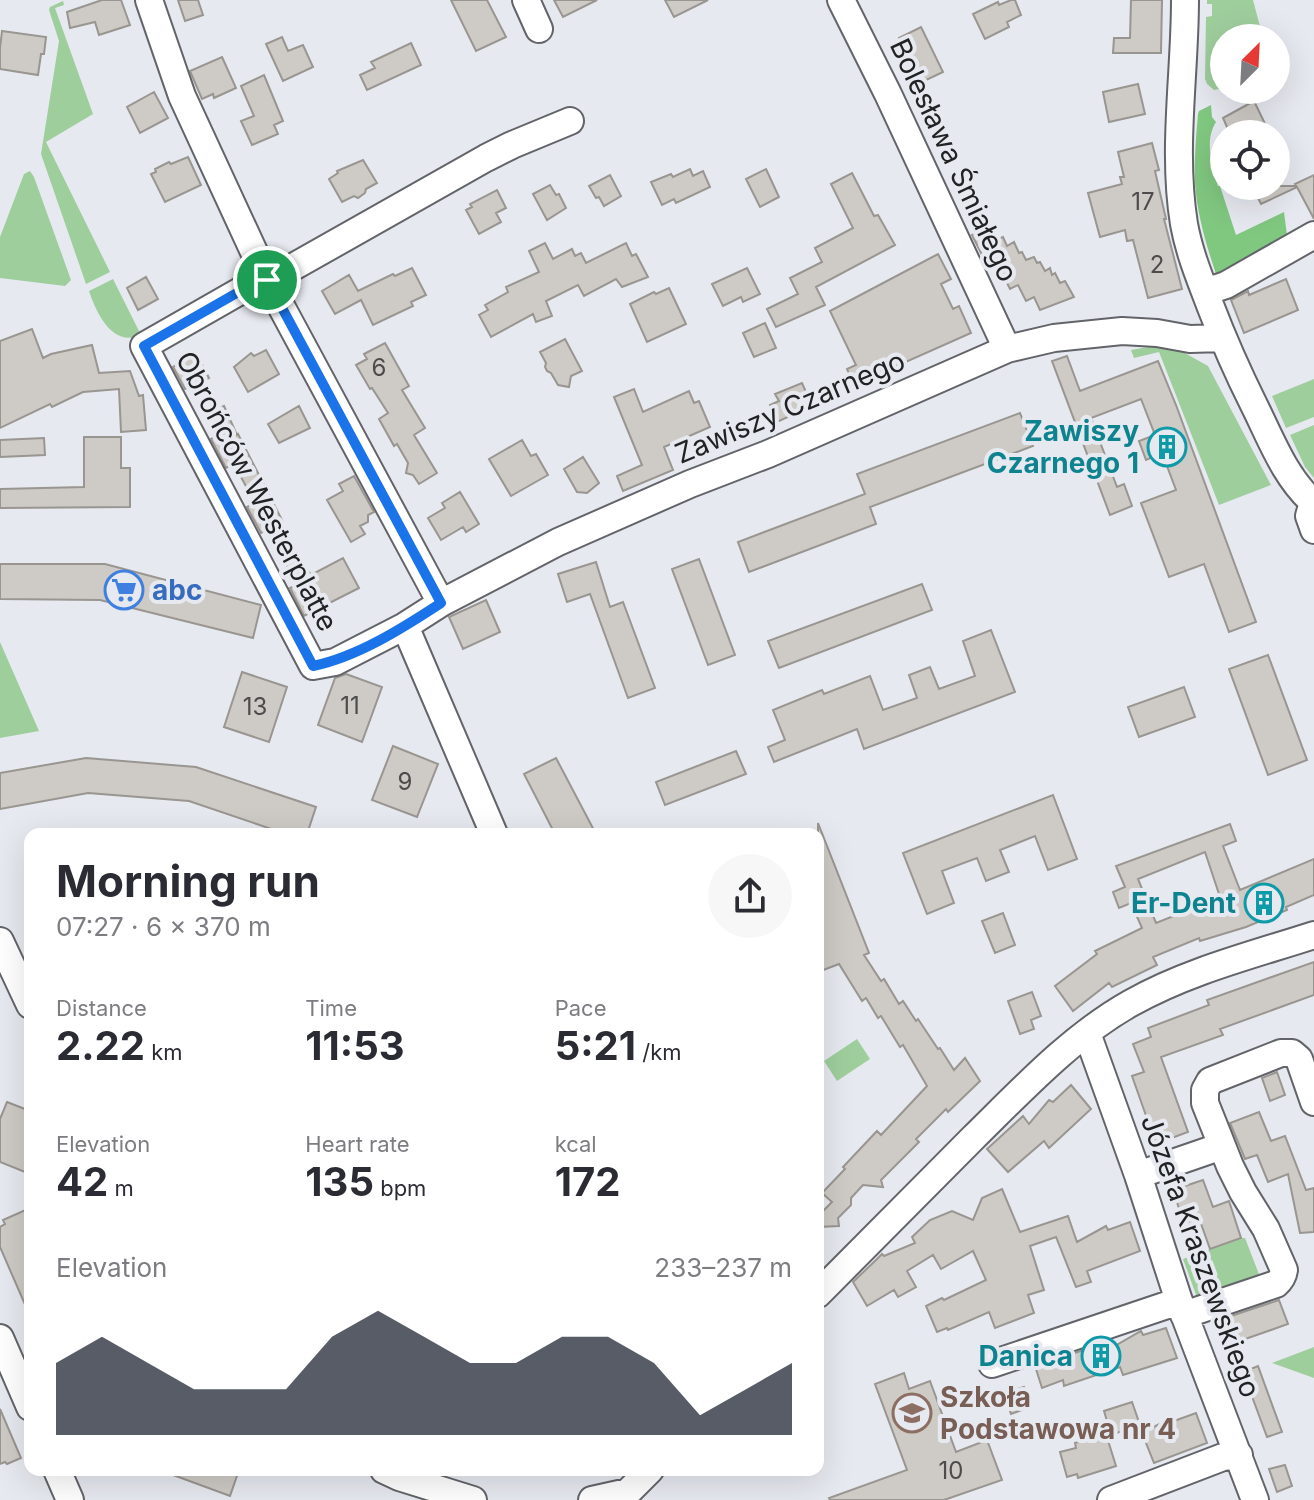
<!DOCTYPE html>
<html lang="en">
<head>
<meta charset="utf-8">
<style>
  :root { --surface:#fff; --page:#f7f7f7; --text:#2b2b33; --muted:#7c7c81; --accent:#111827 }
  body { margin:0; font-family:Inter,sans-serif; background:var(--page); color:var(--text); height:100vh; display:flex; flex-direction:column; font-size:30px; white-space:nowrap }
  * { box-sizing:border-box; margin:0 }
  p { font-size:26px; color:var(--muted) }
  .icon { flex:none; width:44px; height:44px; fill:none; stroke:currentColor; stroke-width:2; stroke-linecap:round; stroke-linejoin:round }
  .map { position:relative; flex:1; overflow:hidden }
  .panel { position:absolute; left:24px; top:828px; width:800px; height:648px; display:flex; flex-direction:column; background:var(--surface); border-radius:16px; box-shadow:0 8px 32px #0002 }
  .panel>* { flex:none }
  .needle { width:52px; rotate:24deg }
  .controls { position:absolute; left:1210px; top:24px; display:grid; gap:16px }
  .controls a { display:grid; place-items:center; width:80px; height:80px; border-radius:50%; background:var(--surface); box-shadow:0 8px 32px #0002; font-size:40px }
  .pin { position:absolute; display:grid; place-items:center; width:68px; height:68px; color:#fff; margin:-34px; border:4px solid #fff; border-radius:50%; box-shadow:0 2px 8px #0007 }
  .round { display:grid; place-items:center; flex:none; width:84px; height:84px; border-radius:42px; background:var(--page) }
  .head { display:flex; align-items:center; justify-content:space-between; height:136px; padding:0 32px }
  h1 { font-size:44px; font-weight:700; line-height:60px }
  .stats { display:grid; grid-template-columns:repeat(3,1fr); gap:12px; height:136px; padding:8px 32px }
  .stats div { display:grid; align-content:center }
  .stats b { font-size:40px; font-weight:700 }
  .stats small { font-size:22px; font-weight:400 }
  .stats p { font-size:22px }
  .chart { height:224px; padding:16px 32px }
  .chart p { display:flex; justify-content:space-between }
  .chart svg { width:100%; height:144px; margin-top:8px; fill:var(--accent); opacity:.7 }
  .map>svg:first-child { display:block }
  .green { fill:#9fce9d }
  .forest { fill:#80c780 }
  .building { fill:#cecac5; stroke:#999590; stroke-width:2; fill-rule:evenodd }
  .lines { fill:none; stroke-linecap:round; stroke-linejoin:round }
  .minor-casing { stroke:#626469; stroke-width:30 }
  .minor { stroke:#fff; stroke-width:26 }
  .route-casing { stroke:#fff; stroke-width:16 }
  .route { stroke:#1a73e8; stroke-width:10 }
  .labels { text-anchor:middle; stroke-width:8; stroke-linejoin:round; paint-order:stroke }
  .number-label { font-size:24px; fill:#4c4c4c }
  .street-label { font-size:28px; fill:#212224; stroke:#e7e9f0 }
  .culture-label { font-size:28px; font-weight:bold; fill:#0d838f; stroke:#e7e9f0; text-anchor:end }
  .shop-label { font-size:28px; font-weight:bold; fill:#366cbe; stroke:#e7e9f0; text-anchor:start }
  .education-label { font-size:28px; font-weight:bold; fill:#785e54; stroke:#e7e9f0; text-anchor:start }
</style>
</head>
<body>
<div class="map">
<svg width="1314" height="1500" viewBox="0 0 1314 1500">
  <rect width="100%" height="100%" fill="#e7e9f0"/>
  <path class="green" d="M 1207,0 L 1253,0 L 1263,38 L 1224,38 L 1224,88 L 1214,90 L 1207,84 L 1205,79 L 1206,17 L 1212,16 L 1212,4 L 1207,4 Z
    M 63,1 L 64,5 L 55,8 L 93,114 L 46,142 L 110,272 L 86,284 L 41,154 L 59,41 L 49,10 L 50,7 Z
    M 30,171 L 34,177 L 71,280 L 65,286 L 0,278 L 0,237 L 24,174 Z
    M 113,279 L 141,335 C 112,348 96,312 89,291 Z
    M 1148,347 L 1162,347 L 1183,352 L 1208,366 L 1271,485 L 1219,505 L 1159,352 L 1134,358 L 1131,350 Z
    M 1314,379 L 1314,417 L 1286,428 L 1272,396 Z
    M 1314,425 L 1314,478 L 1305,467 L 1290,435 Z
    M 0,642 L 39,731 L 0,738 Z
    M 857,1039 L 870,1059 L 837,1081 L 824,1061 Z
    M 1241,1238 L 1245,1238 L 1262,1282 L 1199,1303 L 1183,1259 Z
    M 1314,1347 L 1314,1378 L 1272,1363 Z"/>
  <path class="forest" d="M 1211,105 L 1212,117 L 1216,122 C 1204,141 1212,166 1218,186 L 1220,186 L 1236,235 L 1284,212 L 1288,243 L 1219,277 L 1216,274 C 1206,244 1197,214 1195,183 C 1194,160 1196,136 1198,114 L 1199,111 Z"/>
  <path class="building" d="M 102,0 L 121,0 L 130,25 L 99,35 L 95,22 L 70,28 L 67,12 Z
    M 178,0 L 198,0 L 203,15 L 185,21 Z
    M 451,0 L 487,0 L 506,37 L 476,51 Z
    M 554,0 L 597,0 L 563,17 Z
    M 665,0 L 708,0 L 674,17 Z
    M 1011,0 L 1015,0 L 1021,15 L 1007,22 L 1009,27 L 985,39 L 973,14 L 998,2 L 999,5 Z
    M 1131,0 L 1162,0 L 1161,53 L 1113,53 L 1114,38 L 1130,38 Z
    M 921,27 L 943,72 L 922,82 L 899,38 Z
    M 2,31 L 46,37 L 44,54 L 41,54 L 38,75 L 0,69 L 0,48 Z
    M 282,37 L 288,51 L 303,45 L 313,67 L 283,81 L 266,44 Z
    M 411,43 L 421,65 L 367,90 L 360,75 L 375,68 L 371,62 Z
    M 222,57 L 236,88 L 214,98 L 213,94 L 202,99 L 190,71 Z
    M 264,75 L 283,121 L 274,125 L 278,134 L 252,145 L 241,121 L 254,116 L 241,86 Z
    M 1138,84 L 1145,114 L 1109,122 L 1103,92 Z
    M 154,92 L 168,118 L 140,133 L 127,107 Z
    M 1254,101 L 1270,134 L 1230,134 L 1223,118 Z
    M 1152,143 L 1159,170 L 1155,171 L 1166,219 L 1164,219 L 1182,289 L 1148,298 L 1133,240 L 1127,241 L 1125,230 L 1100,237 L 1088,193 L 1122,184 L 1120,177 L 1124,177 L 1118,152 Z
    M 188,157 L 201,185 L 165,202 L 151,174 L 156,172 L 155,169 L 169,162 L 171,164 Z
    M 363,160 L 377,183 L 366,189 L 365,193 L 358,198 L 354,196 L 342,202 L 329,179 L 338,173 L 337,171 Z
    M 690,169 L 693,176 L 703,171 L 710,187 L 676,203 L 674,199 L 662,205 L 651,182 L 671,174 L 673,177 Z
    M 766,169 L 779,197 L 760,207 L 746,179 Z
    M 852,173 L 874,216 L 878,215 L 895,245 L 816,287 L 825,305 L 776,327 L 767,309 L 798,294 L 790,278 L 822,262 L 815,248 L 853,228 L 831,184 Z
    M 610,175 L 621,196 L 604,206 L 599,197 L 596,198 L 589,186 Z
    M 1314,175 L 1314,219 L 1297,187 L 1261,204 L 1252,186 L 1296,186 L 1295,184 Z
    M 550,185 L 556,195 L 559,194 L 566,208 L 547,220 L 533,194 Z
    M 497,190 L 506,208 L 496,213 L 501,222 L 479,234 L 466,210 L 472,207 L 470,204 Z
    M 986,228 L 989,234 L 994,232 L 998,239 L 1003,237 L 1007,246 L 1014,242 L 1019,253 L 1022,252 L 1026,260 L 1034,257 L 1037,263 L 1040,262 L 1045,271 L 1050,268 L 1052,275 L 1055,273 L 1060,283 L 1065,281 L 1074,297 L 1040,310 L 1034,297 L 1026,301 L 1018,285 L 1010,289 L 1002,273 L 997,275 L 988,257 L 984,259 L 972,235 Z
    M 545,243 L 553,259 L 572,249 L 575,256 L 581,253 L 586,263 L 626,243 L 632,256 L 636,254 L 648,277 L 622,287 L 616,279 L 584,296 L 578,285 L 546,301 L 552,316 L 536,322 L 533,314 L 491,337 L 479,315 L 488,310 L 485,305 L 508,292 L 506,287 L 539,272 L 529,251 Z
    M 938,254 L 951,279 L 941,284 L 953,309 L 959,306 L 971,333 L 854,385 L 847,369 L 856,365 L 830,311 Z
    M 412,268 L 426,295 L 411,302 L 413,306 L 373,325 L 361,300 L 335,314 L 322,291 L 349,275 L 358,291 L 393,274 L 395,276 Z
    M 747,268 L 760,294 L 743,302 L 741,297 L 723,306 L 712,284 Z
    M 146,277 L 158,299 L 138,310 L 127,288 Z
    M 1286,279 L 1298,310 L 1244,333 L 1231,300 L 1248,291 L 1249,295 Z
    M 669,288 L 686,324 L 647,342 L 630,304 L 654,292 L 656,294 Z
    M 765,323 L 776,348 L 754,357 L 743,333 Z
    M 32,329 L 43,358 L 51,354 L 92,345 L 99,373 L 130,371 L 139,396 L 143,395 L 146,430 L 121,432 L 119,389 L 83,392 L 52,407 L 50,404 L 0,428 L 0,341 Z
    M 565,339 L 582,371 L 571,376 L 569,387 L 558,385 L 551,373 L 547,371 L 545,367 L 546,363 L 540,352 Z
    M 385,343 L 409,386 L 402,390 L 425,428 L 414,435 L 437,473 L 419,484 L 413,475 L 406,473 L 408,463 L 397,444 L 394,446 L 379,419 L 388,413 L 372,388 L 370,389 L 356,365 L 367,359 L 364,354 Z
    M 266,350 L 279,374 L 248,392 L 234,367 L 251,353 L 254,356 Z
    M 197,354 L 209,378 L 185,389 L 173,367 Z
    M 1067,356 L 1080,391 L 1158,361 L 1176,405 L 1256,622 L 1229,632 L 1204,564 L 1169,577 L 1141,503 L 1176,490 L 1162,453 L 1146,460 L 1139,441 L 1155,435 L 1141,399 L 1091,418 L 1117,487 L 1124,484 L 1132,506 L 1110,515 L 1052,361 Z
    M 802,383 L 812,406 L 777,422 L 770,405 L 779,401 L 775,394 Z
    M 634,389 L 643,412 L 689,391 L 694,403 L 699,401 L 710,427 L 664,447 L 673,470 L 623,491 L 617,476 L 642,465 L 614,397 Z
    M 224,406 L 237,435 L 238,434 L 283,522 L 261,533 L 247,507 L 255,503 L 234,464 L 226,468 L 211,439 L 220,435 L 209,414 Z
    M 299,406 L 310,428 L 279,443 L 268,424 Z
    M 1020,413 L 1033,446 L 870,507 L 876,524 L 749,572 L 738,542 L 865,494 L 857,474 Z
    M 84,437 L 121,437 L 121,468 L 130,468 L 130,507 L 0,508 L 0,489 L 84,487 Z
    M 44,438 L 45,455 L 0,457 L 0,440 Z
    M 522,440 L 531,456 L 536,454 L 548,475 L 511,496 L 489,459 Z
    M 583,457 L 599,483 L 587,493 L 577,492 L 564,469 Z
    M 354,476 L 374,512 L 368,515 L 368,522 L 360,526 L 365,534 L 351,542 L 327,500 L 343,491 L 339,484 Z
    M 460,492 L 479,524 L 466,532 L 463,527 L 441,540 L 428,518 L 445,508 L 442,503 Z
    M 297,551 L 311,575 L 343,558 L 359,588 L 304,616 L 290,588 L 297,585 L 283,559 Z
    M 699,559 L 735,655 L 708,665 L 672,569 Z
    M 596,562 L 610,607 L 623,602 L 655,688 L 628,698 L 590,594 L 567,602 L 558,574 Z
    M 0,564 L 105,564 L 261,605 L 253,638 L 100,600 L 0,599 Z
    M 922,584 L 932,610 L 779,668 L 768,641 Z
    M 486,600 L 500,632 L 463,649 L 449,617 Z
    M 991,630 L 1015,692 L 864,749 L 857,729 L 774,762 L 768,747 L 785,740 L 773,710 L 822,690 L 824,694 L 870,676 L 883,710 L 917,698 L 909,675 L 930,667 L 939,689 L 975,676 L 963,641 Z
    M 1268,655 L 1307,760 L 1268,775 L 1229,669 Z
    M 242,672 L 287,687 L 269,742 L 224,727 Z
    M 346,674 L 382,687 L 362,742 L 318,725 L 335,678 Z
    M 1184,687 L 1195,717 L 1139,737 L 1128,707 Z
    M 393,746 L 438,764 L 417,817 L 372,800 Z
    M 736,751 L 746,774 L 665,805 L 656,782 Z
    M 86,758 L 196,767 L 316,807 L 307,834 L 286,834 L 189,801 L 88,793 L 0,809 L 0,773 Z
    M 556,758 L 596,834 L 555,834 L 524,774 Z
    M 1053,795 L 1077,859 L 1048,870 L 1035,836 L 1000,850 L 1009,872 L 986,881 L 977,858 L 942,871 L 954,903 L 927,914 L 903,853 Z
    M 818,823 L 869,953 L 864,955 L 881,981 L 884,979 L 899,1004 L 903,1001 L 916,1021 L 918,1019 L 938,1049 L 940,1048 L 954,1070 L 965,1058 L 980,1081 L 948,1112 L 946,1109 L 916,1139 L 919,1142 L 881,1180 L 883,1187 L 863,1185 L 851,1198 L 851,1205 L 838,1218 L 839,1226 L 818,1227 L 818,1216 L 832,1202 L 822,1193 L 845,1169 L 843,1167 L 877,1131 L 881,1135 L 927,1086 L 903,1045 L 900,1047 L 881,1016 L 878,1018 L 866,998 L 862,1001 L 839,964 L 818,972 Z
    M 1230,824 L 1236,841 L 1223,846 L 1240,890 L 1314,859 L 1314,895 L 1286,907 L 1287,910 L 1246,927 L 1200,941 L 1199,938 L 1153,957 L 1157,965 L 1112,987 L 1109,983 L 1073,1011 L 1055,986 L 1097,954 L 1095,951 L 1142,928 L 1131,903 L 1119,908 L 1113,892 L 1125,887 L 1116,866 ZM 1205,852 L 1219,894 L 1187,903 L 1189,910 L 1156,923 L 1138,879 Z
    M 1003,913 L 1015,945 L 995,953 L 982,921 Z
    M 1314,962 L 1314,995 L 1220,1029 L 1223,1035 L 1161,1057 L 1188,1132 L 1156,1144 L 1132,1076 L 1144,1072 L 1133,1044 L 1151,1037 L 1148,1028 L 1209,1005 L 1207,1000 Z
    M 1032,992 L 1041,1016 L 1031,1020 L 1034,1029 L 1020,1034 L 1008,1001 Z
    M 1277,1072 L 1285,1095 L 1270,1101 L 1262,1078 Z
    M 1071,1085 L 1091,1109 L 1049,1148 L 1044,1141 L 1008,1172 L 987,1149 L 1023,1116 L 1029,1124 L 1049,1100 L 1053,1102 Z
    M 7,1102 L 30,1111 L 30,1174 L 0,1162 L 0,1119 Z
    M 1259,1112 L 1271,1141 L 1285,1136 L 1306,1190 L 1314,1188 L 1314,1232 L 1300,1233 L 1288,1174 L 1268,1182 L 1257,1155 L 1245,1159 L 1230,1123 Z
    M 1203,1180 L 1213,1207 L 1229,1201 L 1241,1238 L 1210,1249 L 1200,1221 L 1185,1227 L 1173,1190 Z
    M 1002,1189 L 1020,1232 L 1068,1216 L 1077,1242 L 1106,1226 L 1108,1230 L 1130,1222 L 1140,1251 L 1087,1271 L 1091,1282 L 1076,1287 L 1056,1237 L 1030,1246 L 1044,1290 L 1028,1295 L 1034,1313 L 995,1328 L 989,1312 L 948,1330 L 947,1328 L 937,1332 L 926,1306 L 942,1298 L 944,1300 L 986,1280 L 973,1251 L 941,1269 L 933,1255 L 907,1271 L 916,1287 L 898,1297 L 894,1290 L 867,1306 L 853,1282 L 877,1259 L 882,1254 L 884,1256 L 915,1243 L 912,1237 L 930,1220 L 952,1211 L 973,1220 L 982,1198 Z
    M 30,1208 L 30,1316 L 0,1247 L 0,1227 L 5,1224 L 3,1220 Z
    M 1279,1300 L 1288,1324 L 1234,1343 L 1225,1318 Z
    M 1166,1328 L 1177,1358 L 1123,1375 L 1120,1367 L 1064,1386 L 1063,1380 L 1042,1388 L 1035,1366 L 1111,1341 L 1113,1347 L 1141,1331 L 1143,1335 Z
    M 1258,1366 L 1282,1432 L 1267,1437 L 1243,1372 Z
    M 904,1373 L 909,1389 L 930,1381 L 956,1452 L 987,1440 L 1002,1480 L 944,1500 L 830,1500 L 829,1498 L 907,1470 L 875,1384 Z
    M 1024,1387 L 1030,1407 L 1011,1414 L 1004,1393 Z
    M 1132,1402 L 1140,1425 L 1111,1435 L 1104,1411 Z
    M 0,1409 L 21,1458 L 7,1464 L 5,1462 L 0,1464 Z
    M 1196,1413 L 1207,1443 L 1154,1463 L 1142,1433 L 1171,1418 L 1174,1421 Z
    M 1106,1434 L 1116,1466 L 1078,1478 L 1077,1474 L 1067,1477 L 1060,1452 L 1076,1448 L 1075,1443 Z
    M 1285,1465 L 1292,1486 L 1277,1492 L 1269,1469 Z
    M 165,1470 L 239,1470 L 230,1496 L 165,1472 Z"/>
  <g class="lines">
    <g class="minor-casing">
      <path id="minor" d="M 149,0 L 182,96 L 267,280 L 441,603
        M 526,0 L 539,29
        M 841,0 L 888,94 L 1007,349
        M 1185,0 C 1185,74 1172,150 1184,224 C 1189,252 1200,279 1210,305 C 1223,339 1238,373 1254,405 C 1271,439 1285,478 1314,503
        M 570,121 L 512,145 L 486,158 L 286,271 L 242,290 L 144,346 L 313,666 L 335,662 L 405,626 L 441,603 L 558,542 L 690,484 L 768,454 L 1007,349 L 1054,338 L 1122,331 L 1157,333 L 1190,339 L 1223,338
        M 1205,292 L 1226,285 L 1314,235
        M 1313,502 L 1309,516 L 1314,530
        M 405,626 L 494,834
        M 0,941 L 30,1005
        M 1087,1033 L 1138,1175 L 1179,1301 L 1255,1500
        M 1138,1175 L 1222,1146
        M 818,1294 C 869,1242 921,1190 973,1138 C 1021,1091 1072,1036 1131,1003 C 1188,971 1252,955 1314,935
        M 1184,1315 L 1276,1284 C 1281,1280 1283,1277 1284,1270 L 1266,1229 L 1243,1192 L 1230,1166 L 1217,1133 L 1205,1103 L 1205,1090 L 1210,1081 L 1281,1053 L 1292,1053 L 1299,1059 L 1314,1102
        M 0,1338 L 30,1407
        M 992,1364 L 1179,1301
        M 57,1470 L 70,1500
        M 384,1470 L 399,1477 L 473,1500
        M 592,1500 L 628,1492
        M 620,1500 L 650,1470
        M 1111,1500 L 1223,1457 L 1239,1455"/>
    </g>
    <use href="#minor" class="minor"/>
  </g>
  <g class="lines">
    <g class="route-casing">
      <path id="route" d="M 267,280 L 441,603 C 403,628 357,657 313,666 L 144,346 L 242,290 Z"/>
    </g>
    <use href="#route" class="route"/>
  </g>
  <defs>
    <g id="building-ring" transform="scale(2)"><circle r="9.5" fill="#e7e9f0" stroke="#0f9aa8" stroke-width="1.5"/><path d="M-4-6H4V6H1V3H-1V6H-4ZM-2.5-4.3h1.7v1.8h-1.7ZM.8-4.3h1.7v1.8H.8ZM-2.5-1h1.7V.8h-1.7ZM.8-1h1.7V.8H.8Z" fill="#0f9aa8"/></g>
    <g id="supermarket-ring" transform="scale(2)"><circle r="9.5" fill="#e7e9f0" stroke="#3f7fe0" stroke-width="1.5"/><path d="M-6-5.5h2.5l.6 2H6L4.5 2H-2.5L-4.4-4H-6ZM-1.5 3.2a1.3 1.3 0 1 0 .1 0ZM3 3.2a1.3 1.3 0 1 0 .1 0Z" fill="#3f7fe0"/></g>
    <g id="school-ring" transform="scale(2)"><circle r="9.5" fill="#e7e9f0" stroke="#8d6e63" stroke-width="1.5"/><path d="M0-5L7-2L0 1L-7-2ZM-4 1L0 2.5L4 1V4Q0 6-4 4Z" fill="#8d6e63"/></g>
  </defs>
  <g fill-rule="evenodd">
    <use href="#building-ring" x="1167" y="447"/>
    <use href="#supermarket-ring" x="124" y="590"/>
    <use href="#building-ring" x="1264" y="903"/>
    <use href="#building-ring" x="1101" y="1356"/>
    <use href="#school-ring" x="912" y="1413"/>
  </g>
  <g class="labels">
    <g class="number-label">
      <text x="1143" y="210">17</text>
      <text x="1157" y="273">2</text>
      <text x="379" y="376">6</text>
      <text x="350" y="714">11</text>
      <text x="255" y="715">13</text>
      <text x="405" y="790">9</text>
      <text x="951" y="1479">10</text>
    </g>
    <g class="street-label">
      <text transform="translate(954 160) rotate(65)" y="10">Bolesława Śmiałego</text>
      <text transform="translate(790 407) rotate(-23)" y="10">Zawiszy Czarnego</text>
      <text transform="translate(257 491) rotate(62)" y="10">Obrońców Westerplatte</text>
      <text transform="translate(1201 1256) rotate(70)" y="10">Józefa Kraszewskiego</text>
    </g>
    <g class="culture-label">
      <text x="1139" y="441">Zawiszy<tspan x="1139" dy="32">Czarnego 1</tspan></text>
      <text x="1236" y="913">Er-Dent</text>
      <text x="1073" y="1366">Danica</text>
    </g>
    <g class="shop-label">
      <text x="152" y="600">abc</text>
    </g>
    <g class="education-label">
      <text x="940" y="1407">Szkoła<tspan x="940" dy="32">Podstawowa nr 4</tspan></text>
    </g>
  </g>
</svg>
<div class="controls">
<a><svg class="needle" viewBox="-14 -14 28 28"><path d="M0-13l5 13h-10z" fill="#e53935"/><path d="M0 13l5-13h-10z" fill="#7c7c81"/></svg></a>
<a><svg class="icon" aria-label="locate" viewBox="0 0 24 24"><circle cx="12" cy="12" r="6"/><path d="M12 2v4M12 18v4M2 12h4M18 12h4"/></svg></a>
</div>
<div class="pin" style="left:267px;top:280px;background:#1e9e55"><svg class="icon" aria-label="arrive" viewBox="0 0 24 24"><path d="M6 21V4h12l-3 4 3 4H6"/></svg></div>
<section class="panel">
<div class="head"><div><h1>Morning run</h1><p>07:27 · 6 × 370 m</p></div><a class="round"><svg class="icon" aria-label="share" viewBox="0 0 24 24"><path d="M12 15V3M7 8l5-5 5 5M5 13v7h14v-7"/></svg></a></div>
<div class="stats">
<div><p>Distance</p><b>2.22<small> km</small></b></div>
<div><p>Time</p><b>11:53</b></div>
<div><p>Pace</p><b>5:21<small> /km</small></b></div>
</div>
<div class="stats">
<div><p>Elevation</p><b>42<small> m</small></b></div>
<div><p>Heart rate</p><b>135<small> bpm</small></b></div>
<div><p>kcal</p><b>172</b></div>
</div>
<div class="chart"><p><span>Elevation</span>233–237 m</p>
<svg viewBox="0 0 160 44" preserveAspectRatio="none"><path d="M0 44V22L10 14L20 22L30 30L40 30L50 30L60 14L70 6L80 14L90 22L100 22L110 14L120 14L130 22L140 38L150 30L160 22V44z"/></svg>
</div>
</section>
</div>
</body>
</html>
